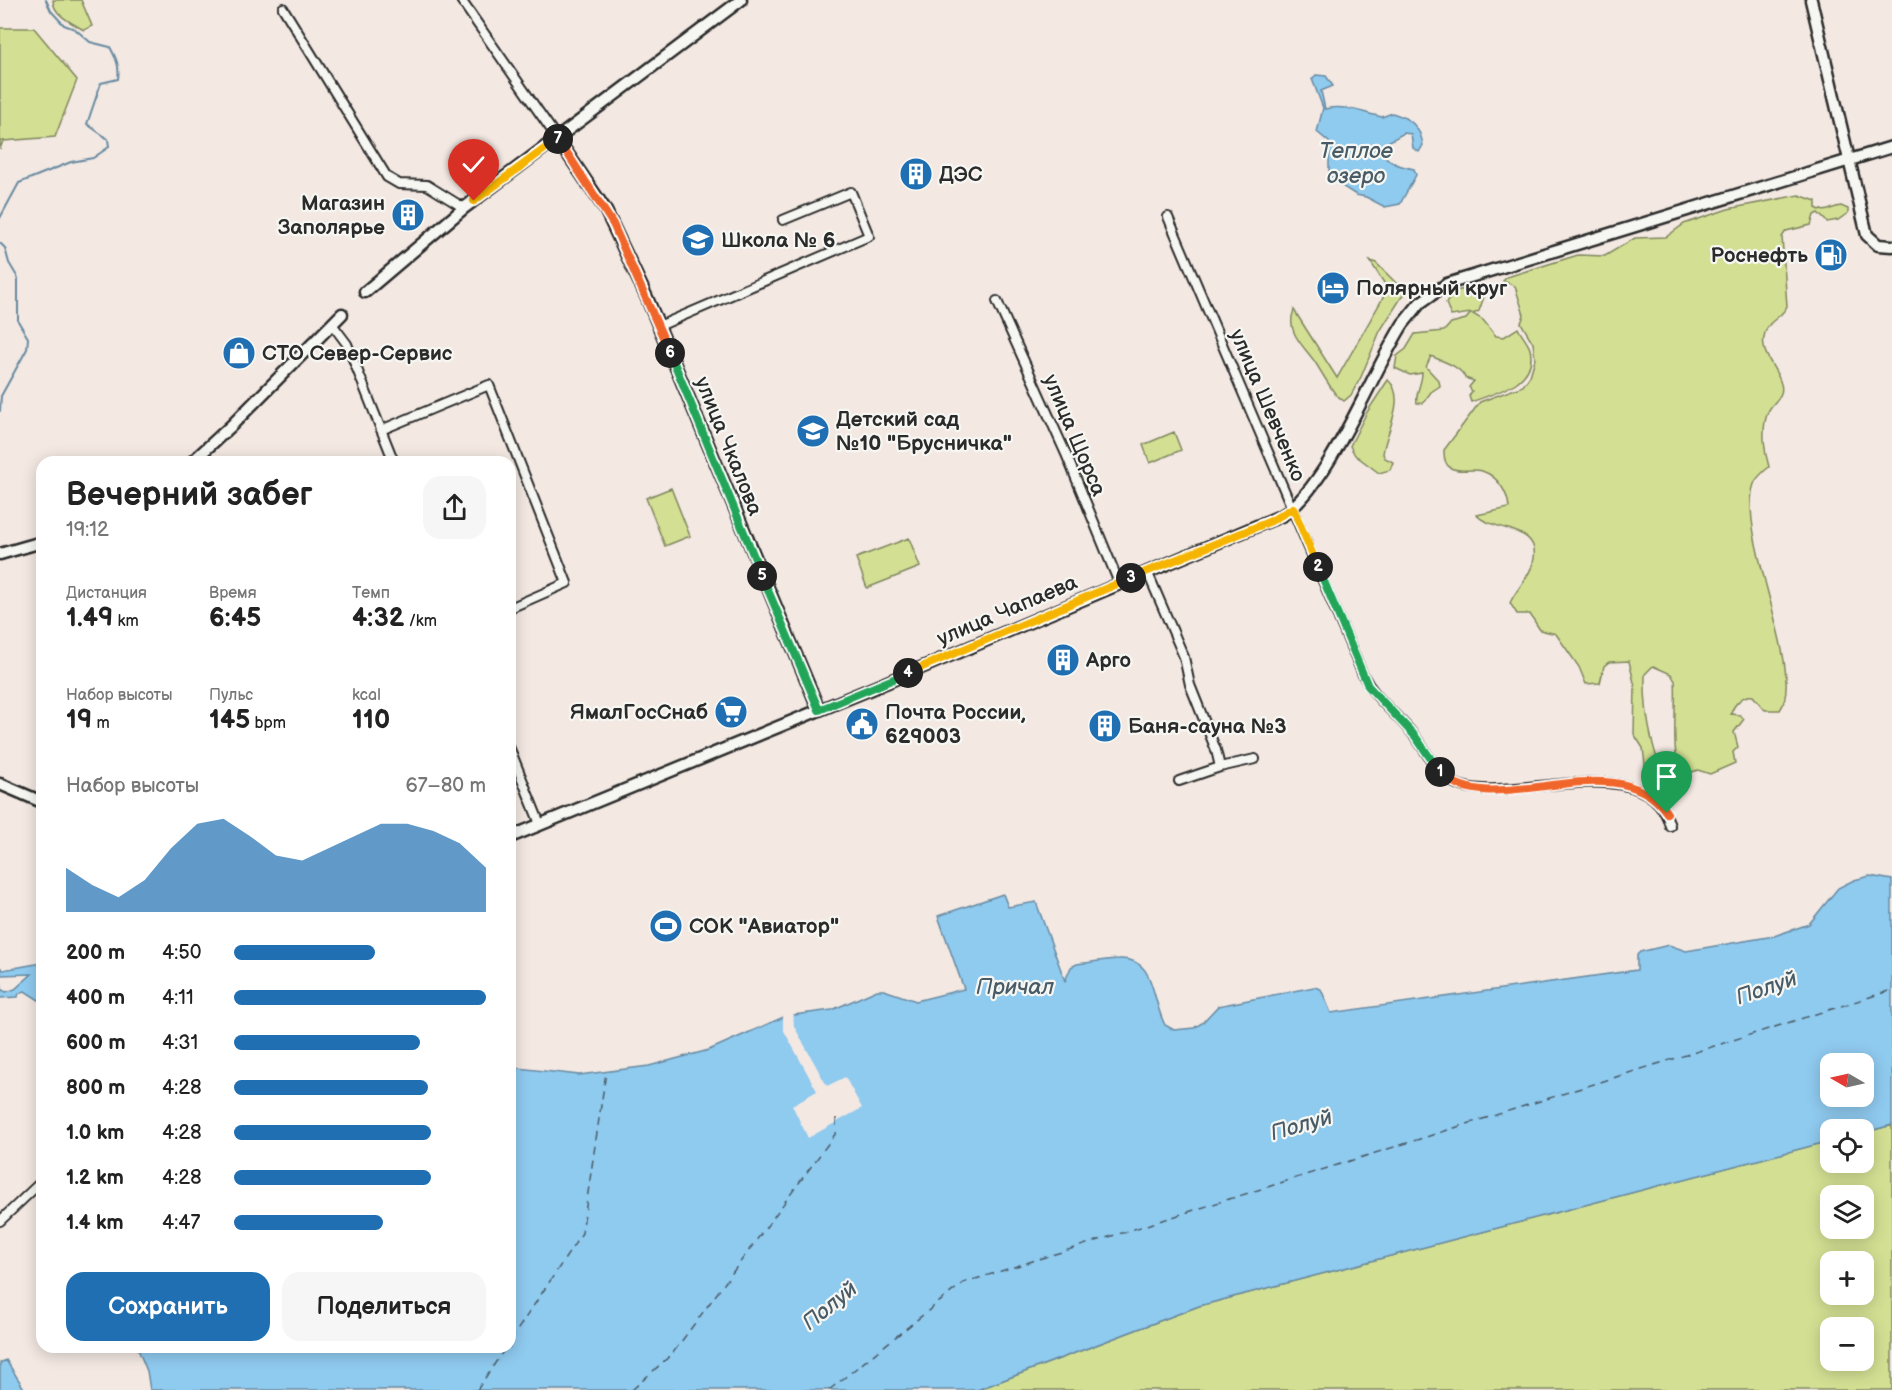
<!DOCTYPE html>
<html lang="ru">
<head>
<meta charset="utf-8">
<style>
  :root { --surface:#fff; --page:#f6f6f6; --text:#222; --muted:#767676; --accent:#1f6fb2 }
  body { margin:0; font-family:"Balsamiq Sans",sans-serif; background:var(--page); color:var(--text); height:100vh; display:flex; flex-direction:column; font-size:22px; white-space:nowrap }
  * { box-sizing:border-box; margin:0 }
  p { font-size:20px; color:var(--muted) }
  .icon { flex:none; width:33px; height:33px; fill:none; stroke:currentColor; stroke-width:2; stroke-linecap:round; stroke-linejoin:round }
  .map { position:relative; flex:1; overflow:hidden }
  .drawer { position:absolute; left:36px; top:456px; width:480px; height:897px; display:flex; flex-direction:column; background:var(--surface); border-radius:18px; box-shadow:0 3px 15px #0003 }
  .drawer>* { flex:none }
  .needle { width:39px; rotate:279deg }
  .controls { position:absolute; left:1820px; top:1053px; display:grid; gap:12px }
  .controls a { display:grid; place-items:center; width:54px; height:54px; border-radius:12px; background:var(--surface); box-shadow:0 3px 15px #0003; font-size:30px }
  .pin { position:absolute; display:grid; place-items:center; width:51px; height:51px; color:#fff; margin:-62px -26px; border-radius:50% 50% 50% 0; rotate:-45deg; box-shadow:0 0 6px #0007 }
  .pin .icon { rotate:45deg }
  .km { position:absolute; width:30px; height:30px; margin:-15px; border-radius:50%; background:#222; color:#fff; font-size:16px; line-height:30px; text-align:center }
  .round { display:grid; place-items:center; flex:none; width:63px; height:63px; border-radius:18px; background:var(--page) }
  .summary { display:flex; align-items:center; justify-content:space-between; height:102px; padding:0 30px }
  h1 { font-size:33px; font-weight:800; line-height:45px }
  .stats { display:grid; grid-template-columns:repeat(3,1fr); gap:9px; height:102px; padding:6px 30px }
  .stats div { display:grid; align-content:center }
  .stats b { font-size:26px; font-weight:800 }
  .stats small { font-size:16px; font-weight:400 }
  .stats p { font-size:16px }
  .chart { height:168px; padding:12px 30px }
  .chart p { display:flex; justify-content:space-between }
  .chart svg { width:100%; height:108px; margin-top:6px; fill:var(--accent); opacity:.7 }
  .cta { display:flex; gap:12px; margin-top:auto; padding:12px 30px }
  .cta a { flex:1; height:69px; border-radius:18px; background:var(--accent); color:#fff; font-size:24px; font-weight:800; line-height:69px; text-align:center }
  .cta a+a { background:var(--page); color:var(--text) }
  ul { padding:0 30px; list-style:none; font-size:20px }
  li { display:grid; grid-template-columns:96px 72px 1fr; align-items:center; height:45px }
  li i { height:15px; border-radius:8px; background:var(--accent) }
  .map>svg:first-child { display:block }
  .green { fill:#d3e093; stroke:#7f865f; stroke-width:1.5; fill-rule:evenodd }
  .water { fill:#8fcaef; stroke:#678aa1; stroke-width:1.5; fill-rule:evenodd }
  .pier { fill:#f3e8e2 }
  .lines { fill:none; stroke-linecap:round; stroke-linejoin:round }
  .stream { stroke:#678aa1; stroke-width:2 }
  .ferry { stroke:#495b66; stroke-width:1.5; stroke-dasharray:8 6; stroke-linecap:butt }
  .street-casing { stroke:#2b2b2b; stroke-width:12 }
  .secondary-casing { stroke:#2b2b2b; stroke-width:15 }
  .street { stroke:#f6f6f2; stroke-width:8 }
  .secondary { stroke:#f6f6f2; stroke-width:10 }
  .split-1-casing { stroke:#fff; stroke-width:12 }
  .split-2-casing { stroke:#fff; stroke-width:12 }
  .split-3-casing { stroke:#fff; stroke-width:12 }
  .split-4-casing { stroke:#fff; stroke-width:12 }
  .split-5-casing { stroke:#fff; stroke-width:12 }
  .split-6-casing { stroke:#fff; stroke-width:12 }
  .split-7-casing { stroke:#fff; stroke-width:12 }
  .split-8-casing { stroke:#fff; stroke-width:12 }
  .split-1 { stroke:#f0652b; stroke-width:8 }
  .split-2 { stroke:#22a559; stroke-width:8 }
  .split-3 { stroke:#f5b400; stroke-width:8 }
  .split-4 { stroke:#f5b400; stroke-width:8 }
  .split-5 { stroke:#22a559; stroke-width:8 }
  .split-6 { stroke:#22a559; stroke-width:8 }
  .split-7 { stroke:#f0652b; stroke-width:8 }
  .split-8 { stroke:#f5b400; stroke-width:8 }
  .labels { text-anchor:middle; stroke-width:4.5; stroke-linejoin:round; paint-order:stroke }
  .poi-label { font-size:21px; font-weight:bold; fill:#2b2b2b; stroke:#f6f6f2; text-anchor:start }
  .street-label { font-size:21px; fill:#2b2b2b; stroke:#f6f6f2 }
  .water-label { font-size:22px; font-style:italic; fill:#495b66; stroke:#f6f6f2 }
</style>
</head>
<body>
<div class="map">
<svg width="1892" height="1390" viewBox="0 0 1892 1390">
  <rect width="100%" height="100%" fill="#f3e8e2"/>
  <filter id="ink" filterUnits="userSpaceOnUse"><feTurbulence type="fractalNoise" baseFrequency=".0167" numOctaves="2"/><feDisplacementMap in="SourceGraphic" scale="12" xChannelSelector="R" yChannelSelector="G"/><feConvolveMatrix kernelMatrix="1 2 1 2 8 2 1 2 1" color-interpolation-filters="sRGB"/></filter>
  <g filter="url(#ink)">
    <path class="green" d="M 53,0 L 81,0 L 92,26 L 84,30 C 72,23 53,15 53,0 Z
      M 0,28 L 34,28 L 77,80 L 55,137 L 3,141 L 0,149 Z
      M 1799,195 L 1816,201 L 1816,208 C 1828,215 1829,207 1841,206 L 1848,209 L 1848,213 L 1838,220 L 1827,222 L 1818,213 L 1814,215 L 1811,225 L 1786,231 L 1782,237 L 1787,306 C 1782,318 1769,319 1765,333 C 1758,353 1777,367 1781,384 C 1785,397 1772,402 1768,412 C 1761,428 1764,451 1769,467 C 1764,471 1756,478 1754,484 C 1736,534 1807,673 1780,710 L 1765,710 L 1753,696 C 1743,694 1733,705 1731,714 L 1740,715 L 1744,719 L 1734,732 L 1738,747 L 1733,752 L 1735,763 L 1710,774 L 1698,770 L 1682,775 C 1670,758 1677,704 1675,681 L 1671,674 L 1653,666 L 1645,674 C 1644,709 1649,739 1662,772 L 1661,777 L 1650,779 L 1646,772 L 1643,748 L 1634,734 L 1635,687 L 1629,661 L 1609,662 L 1604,666 L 1600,683 L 1586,684 L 1579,667 L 1556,634 L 1540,630 L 1530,614 L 1517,614 L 1510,603 C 1516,589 1529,578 1533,563 C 1544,524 1490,532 1477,515 L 1509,508 C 1508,493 1498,476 1482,471 C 1466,467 1443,479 1444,450 L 1480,402 L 1523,386 L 1530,376 L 1535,359 L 1533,343 L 1521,323 L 1524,315 L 1515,286 L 1503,281 L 1507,277 L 1578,255 L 1605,256 L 1635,238 L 1666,237 L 1684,224 L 1728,209 Z
      M 1370,261 L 1376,263 L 1400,287 L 1415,283 L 1401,298 L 1380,331 L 1361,377 L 1351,395 L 1344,401 L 1336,395 C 1328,384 1322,373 1315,362 C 1304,346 1285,332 1294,310 L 1337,378 L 1388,289 Z
      M 1474,287 L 1480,287 L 1485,294 L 1479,311 L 1473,314 L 1483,320 L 1496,336 L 1504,337 L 1518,328 C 1521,335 1528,342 1530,349 C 1538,384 1494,393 1471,402 L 1469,396 L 1472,391 L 1469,387 L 1474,381 L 1465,378 C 1461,366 1441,361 1431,356 L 1426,367 L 1439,381 L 1440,386 L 1431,392 L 1423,403 L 1417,403 C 1415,393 1422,384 1422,373 L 1410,375 L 1395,368 L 1397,356 L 1406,349 L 1415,334 L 1444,331 L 1451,323 L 1466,319 L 1471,313 L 1451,316 L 1446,303 L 1456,291 Z
      M 1388,380 C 1408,398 1385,433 1383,454 L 1385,458 L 1393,462 L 1390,470 L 1379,473 L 1355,455 L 1350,446 L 1367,412 Z
      M 1174,432 L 1181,450 L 1150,463 L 1143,445 Z
      M 671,488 L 690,536 L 665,546 L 646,498 Z
      M 909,538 L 920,567 L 867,588 L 856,558 Z
      M 1892,1125 L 1892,1390 L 977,1390 L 1199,1306 L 1830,1141 L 1830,1162 L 1863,1162 L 1863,1133 ZM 1830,1196 L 1863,1196 L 1863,1228 L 1830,1228 ZM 1830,1262 L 1863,1262 L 1863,1294 L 1830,1294 ZM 1830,1328 L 1863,1328 L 1863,1360 L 1830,1360 Z"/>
    <path class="water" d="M 1316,75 L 1326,76 L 1333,86 L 1321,91 L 1325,109 C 1347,104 1362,113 1382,117 L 1392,113 C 1410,118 1420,126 1423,145 L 1419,152 L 1413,148 L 1411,134 L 1404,133 L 1386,143 L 1380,150 C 1388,163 1399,166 1414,169 L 1416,175 L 1400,204 L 1385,207 L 1366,197 L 1356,195 L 1337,183 L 1329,174 L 1329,142 L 1317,132 L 1323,108 L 1312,79 Z
      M 1870,876 L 1892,880 L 1892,1125 L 1863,1133 L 1863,1130 L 1830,1130 L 1830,1141 L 1199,1306 L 977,1390 L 150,1390 L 147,1371 L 137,1347 L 510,1347 L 510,1067 L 579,1075 L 649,1066 L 709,1050 L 786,1016 L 832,1010 L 877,990 L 884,990 L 916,1001 L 964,989 L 938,916 L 1003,894 L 1008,907 L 1036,902 L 1065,981 L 1071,967 L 1077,964 C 1091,963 1105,959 1119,959 C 1156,957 1151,999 1165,1025 L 1174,1030 L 1194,1028 L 1202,1023 L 1218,1006 L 1314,987 L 1321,989 L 1331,1013 L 1637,970 L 1637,955 L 1640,952 L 1669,945 L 1686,951 L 1774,936 L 1809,924 L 1838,888 L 1854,880 ZM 1830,1064 L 1863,1064 L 1863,1096 L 1830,1096 Z
      M 42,963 L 42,1002 L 25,991 L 19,993 L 18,997 L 0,998 L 1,978 L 2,990 L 6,992 L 15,989 L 32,974 L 1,975 L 0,967 L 3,970 Z
      M 6,1360 L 25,1390 L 0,1390 L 0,1363 Z"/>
    <path class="pier" d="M 793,1012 L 794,1026 L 827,1086 L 845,1077 L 862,1108 L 808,1138 L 792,1105 L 817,1091 L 783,1029 L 783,1014 Z"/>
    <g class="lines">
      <path class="stream" d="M 0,218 L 19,183 L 71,162 L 93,158 L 109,147 L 108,139 L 87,124 L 101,83 L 118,79 C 120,66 116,58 110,47 L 90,42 L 75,29 L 64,25 L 51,11 L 46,0
        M 0,243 L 5,248 L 9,263 L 18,278 L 18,321 L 28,338 L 27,349 L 1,396 L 0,411"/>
      <path class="ferry" d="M 510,1341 L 582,1233 L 606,1072
        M 477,1390 L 506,1347
        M 632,1390 L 672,1354 L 836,1133 L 836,1118
        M 829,1390 L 963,1283 L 1892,990"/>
      <g class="street-casing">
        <path id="street" d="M 461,0 L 557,138
          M 283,8 L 387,177 L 399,184 L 427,185 L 464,208
          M 1168,217 L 1363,675 C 1375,699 1396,713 1413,734 C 1424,747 1431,763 1442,774 C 1448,780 1455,784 1462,786 C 1518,802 1650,748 1670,826
          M 997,301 L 1066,454 L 1119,583
          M 332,324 L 347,344 L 394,462
          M 659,326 L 869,236 L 851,192 L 783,220
          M 381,430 L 489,385 L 567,583 L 510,608
          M 1147,571 L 1184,657 L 1190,685 L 1216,750 L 1220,767
          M 510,749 L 540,824
          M 1179,781 L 1220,767 L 1255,759
          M 0,1221 L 42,1181"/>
      </g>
      <g class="secondary-casing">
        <path id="secondary" d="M 1811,0 L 1867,235 L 1878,245 L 1892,246
          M 557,138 L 605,209 L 647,298 L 819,710
          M 365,292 L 464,208 L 741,0
          M 192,462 L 231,426 L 342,314
          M 0,554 L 42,542
          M 0,784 L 42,802
          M 510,837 L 878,686 L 1283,515 C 1330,484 1371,374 1403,324 L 1420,303 L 1447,284 L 1892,147"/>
      </g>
      <use href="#street" class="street"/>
      <use href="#secondary" class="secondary"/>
    </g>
  </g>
  <g class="lines" filter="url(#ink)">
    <g class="split-1-casing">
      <path id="split-1" d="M 1440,772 C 1489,825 1617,740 1667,813"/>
    </g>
    <g class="split-2-casing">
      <path id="split-2" d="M 1318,567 L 1368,686 L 1415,736 L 1440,772"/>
    </g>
    <g class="split-3-casing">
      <path id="split-3" d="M 1131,578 L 1271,521 L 1293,508 L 1318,567"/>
    </g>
    <g class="split-4-casing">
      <path id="split-4" d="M 908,673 L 1131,578"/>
    </g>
    <g class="split-5-casing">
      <path id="split-5" d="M 762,576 L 819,710 L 908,673"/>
    </g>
    <g class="split-6-casing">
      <path id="split-6" d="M 670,353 L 762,576"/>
    </g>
    <g class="split-7-casing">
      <path id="split-7" d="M 558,139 L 613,224 L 670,353"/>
    </g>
    <g class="split-8-casing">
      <path id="split-8" d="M 474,201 L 558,139"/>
    </g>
    <use href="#split-1" class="split-1"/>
    <use href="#split-2" class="split-2"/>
    <use href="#split-3" class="split-3"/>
    <use href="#split-4" class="split-4"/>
    <use href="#split-5" class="split-5"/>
    <use href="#split-6" class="split-6"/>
    <use href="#split-7" class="split-7"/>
    <use href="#split-8" class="split-8"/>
  </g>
  <defs>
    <g id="building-disc" transform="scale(1.725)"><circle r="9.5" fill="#1f6fb2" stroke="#f6f6f2"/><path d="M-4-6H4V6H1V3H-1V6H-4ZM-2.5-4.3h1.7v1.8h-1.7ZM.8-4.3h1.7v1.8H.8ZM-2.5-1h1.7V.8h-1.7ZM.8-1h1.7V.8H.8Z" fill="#fff"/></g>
    <g id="school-disc" transform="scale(1.725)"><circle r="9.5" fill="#1f6fb2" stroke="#f6f6f2"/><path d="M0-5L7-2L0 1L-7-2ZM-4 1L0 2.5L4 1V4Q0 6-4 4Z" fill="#fff"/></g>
    <g id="fuel-disc" transform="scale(1.725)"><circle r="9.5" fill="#1f6fb2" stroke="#f6f6f2"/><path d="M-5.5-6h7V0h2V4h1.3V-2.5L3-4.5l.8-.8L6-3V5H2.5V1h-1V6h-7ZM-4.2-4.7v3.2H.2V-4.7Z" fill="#fff"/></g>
    <g id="hotel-disc" transform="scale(1.725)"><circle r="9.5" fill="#1f6fb2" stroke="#f6f6f2"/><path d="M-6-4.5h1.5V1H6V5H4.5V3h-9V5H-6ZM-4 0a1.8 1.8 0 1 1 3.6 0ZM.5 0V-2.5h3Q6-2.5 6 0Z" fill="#fff"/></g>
    <g id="shop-disc" transform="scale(1.725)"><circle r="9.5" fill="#1f6fb2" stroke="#f6f6f2"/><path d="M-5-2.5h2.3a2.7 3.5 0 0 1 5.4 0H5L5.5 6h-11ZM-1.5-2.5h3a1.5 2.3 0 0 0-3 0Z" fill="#fff"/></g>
    <g id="supermarket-disc" transform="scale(1.725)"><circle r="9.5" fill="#1f6fb2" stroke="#f6f6f2"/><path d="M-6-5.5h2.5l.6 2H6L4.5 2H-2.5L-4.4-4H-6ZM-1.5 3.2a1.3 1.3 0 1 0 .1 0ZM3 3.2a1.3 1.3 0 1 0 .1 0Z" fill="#fff"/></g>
    <g id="civic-disc" transform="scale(1.725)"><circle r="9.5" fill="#1f6fb2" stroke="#f6f6f2"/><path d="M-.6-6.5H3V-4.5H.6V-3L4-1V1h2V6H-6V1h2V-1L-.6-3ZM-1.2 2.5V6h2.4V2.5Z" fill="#fff"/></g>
    <g id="stadium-disc" transform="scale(1.725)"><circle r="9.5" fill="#1f6fb2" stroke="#f6f6f2"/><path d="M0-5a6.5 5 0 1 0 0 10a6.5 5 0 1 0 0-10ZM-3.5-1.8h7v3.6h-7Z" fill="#fff"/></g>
  </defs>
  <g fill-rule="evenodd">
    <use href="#building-disc" x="916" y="174"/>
    <use href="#building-disc" x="408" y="215"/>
    <use href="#school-disc" x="698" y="240"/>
    <use href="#fuel-disc" x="1831" y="255"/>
    <use href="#hotel-disc" x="1333" y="288"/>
    <use href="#shop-disc" x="239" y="353"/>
    <use href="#school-disc" x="813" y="431"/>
    <use href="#building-disc" x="1063" y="660"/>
    <use href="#supermarket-disc" x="731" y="712"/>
    <use href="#civic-disc" x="862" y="724"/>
    <use href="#building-disc" x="1105" y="726"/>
    <use href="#stadium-disc" x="666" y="926"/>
  </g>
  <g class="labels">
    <g class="poi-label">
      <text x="939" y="181">ДЭС</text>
      <text x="385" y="210" text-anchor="end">Магазин<tspan x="385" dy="24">Заполярье</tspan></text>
      <text x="721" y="247">Школа № 6</text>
      <text x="1808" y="262" text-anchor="end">Роснефть</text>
      <text x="1356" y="295">Полярный круг</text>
      <text x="262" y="360">СТО Север-Сервис</text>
      <text x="836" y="426">Детский сад<tspan x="836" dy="24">№10 "Брусничка"</tspan></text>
      <text x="1086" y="667">Арго</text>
      <text x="708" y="719" text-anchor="end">ЯмалГосСнаб</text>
      <text x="885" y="719">Почта России,<tspan x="885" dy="24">629003</tspan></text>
      <text x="1128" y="733">Баня-сауна №3</text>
      <text x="689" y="933">СОК "Авиатор"</text>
    </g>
    <g class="street-label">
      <text transform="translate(1268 405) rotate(67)" y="7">улица Шевченко</text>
      <text transform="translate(1075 435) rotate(67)" y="7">улица Щорса</text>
      <text transform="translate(729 446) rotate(68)" y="7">улица Чкалова</text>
      <text transform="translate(1007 610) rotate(-23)" y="7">улица Чапаева</text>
    </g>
    <g class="water-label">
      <text x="1356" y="158">Теплое<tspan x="1356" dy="25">озеро</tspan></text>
      <text x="1015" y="994">Причал</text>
      <text transform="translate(1766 987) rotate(-19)" y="8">Полуй</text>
      <text transform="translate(1301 1124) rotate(-16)" y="8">Полуй</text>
      <text transform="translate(829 1305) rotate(-39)" y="8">Полуй</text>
    </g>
  </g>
</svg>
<div class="controls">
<a><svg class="needle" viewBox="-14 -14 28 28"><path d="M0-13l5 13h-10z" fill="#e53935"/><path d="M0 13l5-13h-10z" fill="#767676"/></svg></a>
<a><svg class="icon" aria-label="locate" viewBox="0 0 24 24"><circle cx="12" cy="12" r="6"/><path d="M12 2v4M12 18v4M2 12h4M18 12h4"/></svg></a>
<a><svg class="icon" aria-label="layers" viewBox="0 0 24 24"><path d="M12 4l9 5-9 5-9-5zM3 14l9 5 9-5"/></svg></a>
<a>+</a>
<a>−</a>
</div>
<div class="pin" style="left:1667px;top:813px;background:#1e9e55"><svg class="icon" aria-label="arrive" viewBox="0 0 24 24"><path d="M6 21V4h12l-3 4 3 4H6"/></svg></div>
<div class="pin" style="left:474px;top:201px;background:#d93025"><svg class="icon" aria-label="check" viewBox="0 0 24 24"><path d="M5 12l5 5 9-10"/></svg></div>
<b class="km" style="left:1440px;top:772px">1</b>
<b class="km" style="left:1318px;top:567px">2</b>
<b class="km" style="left:1131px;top:578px">3</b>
<b class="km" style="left:908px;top:673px">4</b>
<b class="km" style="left:762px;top:576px">5</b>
<b class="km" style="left:670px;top:353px">6</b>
<b class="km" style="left:558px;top:139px">7</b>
<section class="drawer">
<div class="summary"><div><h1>Вечерний забег</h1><p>19:12</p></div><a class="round"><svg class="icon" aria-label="share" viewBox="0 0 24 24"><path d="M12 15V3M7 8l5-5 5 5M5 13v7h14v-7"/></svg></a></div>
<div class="stats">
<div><p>Дистанция</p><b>1.49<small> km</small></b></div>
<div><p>Время</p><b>6:45</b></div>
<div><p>Темп</p><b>4:32<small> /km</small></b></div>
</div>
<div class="stats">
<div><p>Набор высоты</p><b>19<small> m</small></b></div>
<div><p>Пульс</p><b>145<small> bpm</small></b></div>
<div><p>kcal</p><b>110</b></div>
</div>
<div class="chart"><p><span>Набор высоты</span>67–80 m</p>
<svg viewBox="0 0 160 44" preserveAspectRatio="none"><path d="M0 44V26L10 33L20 38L30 31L40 18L50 8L60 6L70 13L80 21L90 23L100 18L110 13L120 8L130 8L140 11L150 16L160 26V44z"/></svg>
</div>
<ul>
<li><b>200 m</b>4:50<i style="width:56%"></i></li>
<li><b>400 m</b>4:11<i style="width:100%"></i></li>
<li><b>600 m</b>4:31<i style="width:74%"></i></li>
<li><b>800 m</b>4:28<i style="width:77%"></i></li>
<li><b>1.0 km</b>4:28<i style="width:78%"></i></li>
<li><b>1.2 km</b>4:28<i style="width:78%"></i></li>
<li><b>1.4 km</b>4:47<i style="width:59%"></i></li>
</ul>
<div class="cta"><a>Сохранить</a><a>Поделиться</a></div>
</section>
</div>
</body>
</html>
